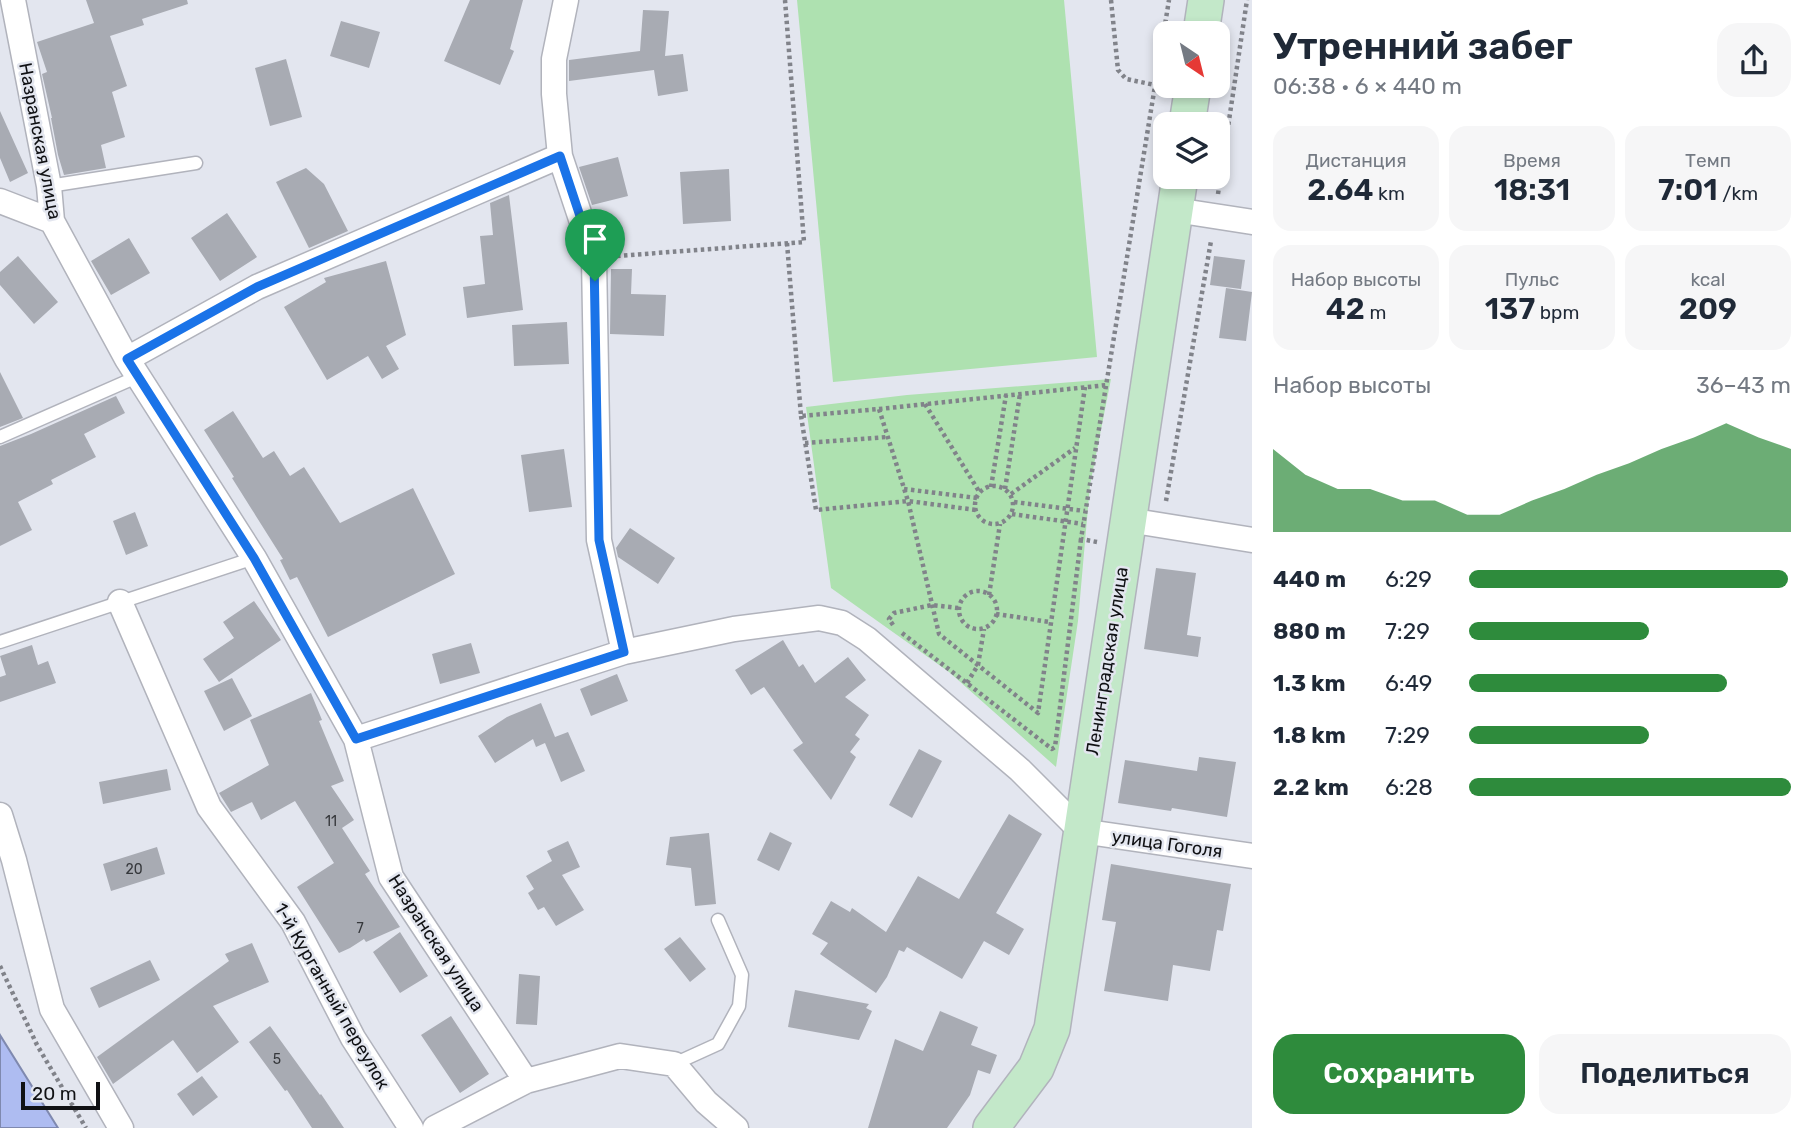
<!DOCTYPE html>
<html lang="ru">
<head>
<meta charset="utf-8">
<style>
  :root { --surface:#fff; --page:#f6f6f7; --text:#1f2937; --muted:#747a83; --accent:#2e8b3c }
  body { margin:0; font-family:Rubik,sans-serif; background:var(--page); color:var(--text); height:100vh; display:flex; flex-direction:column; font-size:26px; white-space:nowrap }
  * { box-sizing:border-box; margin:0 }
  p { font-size:23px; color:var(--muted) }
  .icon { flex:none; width:38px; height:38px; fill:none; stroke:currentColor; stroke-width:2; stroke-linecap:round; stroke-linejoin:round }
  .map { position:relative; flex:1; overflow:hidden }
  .panel { display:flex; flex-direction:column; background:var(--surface); width:560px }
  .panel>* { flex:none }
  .needle { width:46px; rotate:145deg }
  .controls { position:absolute; left:1153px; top:21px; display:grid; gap:14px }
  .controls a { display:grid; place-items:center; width:77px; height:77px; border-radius:14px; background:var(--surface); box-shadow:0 4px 10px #0003; font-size:35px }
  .scale { position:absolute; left:21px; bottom:18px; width:79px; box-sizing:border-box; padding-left:7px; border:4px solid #101114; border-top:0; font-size:19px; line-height:24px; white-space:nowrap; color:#101114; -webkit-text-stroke:5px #e3e6ef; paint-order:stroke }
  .pin { position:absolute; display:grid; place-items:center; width:60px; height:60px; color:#fff; margin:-72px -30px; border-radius:50% 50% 50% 0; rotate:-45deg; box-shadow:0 0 7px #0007 }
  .pin .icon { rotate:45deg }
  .round { display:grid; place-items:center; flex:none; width:74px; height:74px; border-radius:21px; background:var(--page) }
  .head { display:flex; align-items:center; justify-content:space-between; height:119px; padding:0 21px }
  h1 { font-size:38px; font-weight:600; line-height:52px }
  .metrics { display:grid; grid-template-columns:repeat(3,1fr); gap:10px; height:119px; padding:7px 21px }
  .metrics div { display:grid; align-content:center; border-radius:18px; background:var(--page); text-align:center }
  .metrics b { font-size:30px; font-weight:600 }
  .metrics small { font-size:19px; font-weight:400 }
  .metrics p { font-size:19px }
  .chart { height:196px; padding:14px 21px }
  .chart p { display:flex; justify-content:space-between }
  .chart svg { width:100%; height:126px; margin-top:7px; fill:var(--accent); opacity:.7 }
  .cta { display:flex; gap:14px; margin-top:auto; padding:14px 21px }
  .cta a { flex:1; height:80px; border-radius:21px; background:var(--accent); color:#fff; font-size:28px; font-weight:600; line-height:80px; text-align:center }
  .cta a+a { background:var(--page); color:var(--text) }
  ul { padding:0 21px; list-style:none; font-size:23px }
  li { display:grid; grid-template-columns:112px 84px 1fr; align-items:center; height:52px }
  li i { height:18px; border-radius:9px; background:var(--accent) }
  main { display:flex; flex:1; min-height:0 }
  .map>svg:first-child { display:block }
  .green { fill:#aee1b0 }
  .water { fill:#aebcf1; stroke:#7f89af; stroke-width:2 }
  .building { fill:#a8abb3 }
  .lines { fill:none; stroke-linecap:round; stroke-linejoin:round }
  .lane-casing { stroke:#b1b3bc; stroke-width:15 }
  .street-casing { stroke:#b1b3bc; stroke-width:27 }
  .secondary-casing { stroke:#b1b3bc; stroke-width:38 }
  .path { stroke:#81838a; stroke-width:4.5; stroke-dasharray:3.5 3.5; stroke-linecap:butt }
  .lane { stroke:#fff; stroke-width:12 }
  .street { stroke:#fff; stroke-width:24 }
  .secondary { stroke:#c3e8c9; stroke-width:35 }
  .route-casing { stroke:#fff; stroke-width:14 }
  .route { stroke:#1a73e8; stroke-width:9 }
  .labels { text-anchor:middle; stroke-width:5; stroke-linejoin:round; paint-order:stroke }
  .number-label { font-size:14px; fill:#36383c }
  .street-label { font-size:18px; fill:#101114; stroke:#e3e6ef }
</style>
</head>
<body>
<main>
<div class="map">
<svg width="1252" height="1128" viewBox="0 0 1252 1128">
  <rect width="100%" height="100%" fill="#e3e6ef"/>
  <path class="green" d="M 797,0 L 1064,0 L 1097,357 L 833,382 Z
    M 1111,379 L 1090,485 L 1078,621 L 1056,767 L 949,672 L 831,588 L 806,407 L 907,395 Z"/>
  <path class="water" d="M 0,1035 L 58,1128 L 0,1128 Z"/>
  <path class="building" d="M 86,0 L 187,0 L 188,4 L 142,19 L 144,25 L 110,36 L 127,86 L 112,92 L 125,137 L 101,145 L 106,168 L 64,175 L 58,155 L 51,118 L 52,118 L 42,74 L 47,72 L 37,42 L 94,23 Z
    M 470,0 L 523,0 L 510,49 L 514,51 L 500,85 L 444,61 Z
    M 643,10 L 669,11 L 665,56 L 683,54 L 688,91 L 658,96 L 654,70 L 569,81 L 569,60 L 640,51 Z
    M 341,21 L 380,32 L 369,68 L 330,56 Z
    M 286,59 L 302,117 L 270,126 L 255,68 Z
    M 0,111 L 28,173 L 10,182 L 0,158 Z
    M 618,157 L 628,196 L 592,205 L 579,167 Z
    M 306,168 L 324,184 L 348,231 L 309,248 L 276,182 Z
    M 729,169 L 731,221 L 683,224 L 680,172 Z
    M 509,195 L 523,310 L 467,318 L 463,287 L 485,284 L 480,236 L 493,235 L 490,203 Z
    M 227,213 L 257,257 L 220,281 L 191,238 Z
    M 129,238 L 150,273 L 111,295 L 91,261 Z
    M 18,256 L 58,302 L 34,324 L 0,285 L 0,272 Z
    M 1214,256 L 1245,260 L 1241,289 L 1210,285 Z
    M 386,261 L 406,335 L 386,346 L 399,369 L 382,379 L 368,356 L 327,380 L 284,307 L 326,282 L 324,278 Z
    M 611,269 L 632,269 L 631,294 L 666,295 L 664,336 L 610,334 Z
    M 1226,288 L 1252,292 L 1246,341 L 1219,338 Z
    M 567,322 L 569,364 L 514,366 L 512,325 Z
    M 0,372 L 23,418 L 0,427 Z
    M 116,396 L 125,413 L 84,434 L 96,457 L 51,480 L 53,484 L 18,502 L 32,530 L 0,546 L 0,446 L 31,434 Z
    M 233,411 L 263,458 L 274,451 L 290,476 L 304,467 L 340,523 L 413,488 L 455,574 L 328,637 L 297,577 L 290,580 L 280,560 L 283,559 L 232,478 L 234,477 L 204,430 Z
    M 564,449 L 572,507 L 529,512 L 521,455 Z
    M 135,512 L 148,546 L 126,555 L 113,521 Z
    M 630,528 L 675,558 L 658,584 L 618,557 L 616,548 Z
    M 1156,568 L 1196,573 L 1187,635 L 1201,637 L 1198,657 L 1144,649 Z
    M 254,601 L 281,640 L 219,682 L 203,659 L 234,638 L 223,622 Z
    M 783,640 L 799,667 L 803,664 L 815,683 L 848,657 L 866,680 L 845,697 L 869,715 L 855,735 L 860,739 L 850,752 L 856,757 L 831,800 L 793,750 L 803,743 L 764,687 L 751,695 L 735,670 Z
    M 471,643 L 480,673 L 440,684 L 432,654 Z
    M 32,645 L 38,665 L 48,661 L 56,683 L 0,702 L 0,677 L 6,675 L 0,656 Z
    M 617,674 L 628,701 L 591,716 L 580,689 Z
    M 232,678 L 252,716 L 224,731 L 204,691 Z
    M 311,693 L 322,720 L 319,721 L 344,781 L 331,786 L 354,820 L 342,828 L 370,871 L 365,874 L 400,927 L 366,942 L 364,939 L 350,948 L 339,953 L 297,887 L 334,863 L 295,801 L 261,820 L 252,802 L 231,812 L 219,793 L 269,765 L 250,720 Z
    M 541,703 L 555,737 L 568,732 L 585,771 L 561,782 L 545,743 L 536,747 L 533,739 L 495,763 L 478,736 L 507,717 Z
    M 919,749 L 942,761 L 912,818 L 889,805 Z
    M 1199,757 L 1236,762 L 1227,817 L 1172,808 L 1171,811 L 1118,803 L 1125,760 L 1197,771 Z
    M 167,769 L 171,790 L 103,804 L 99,782 Z
    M 1009,814 L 1042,834 L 996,913 L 1024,929 L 1009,955 L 984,941 L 962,979 L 907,947 L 904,952 L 899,950 L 887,977 L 876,993 L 820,954 L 828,943 L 812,934 L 831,901 L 850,912 L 852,908 L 886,932 L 918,876 L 959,899 Z
    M 770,832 L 792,843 L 779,871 L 757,860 Z
    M 709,833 L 716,904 L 695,906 L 691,868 L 666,865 L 670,837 Z
    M 568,841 L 580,867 L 562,875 L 584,910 L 556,926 L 544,907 L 538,910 L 528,893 L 534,889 L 526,876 L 552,861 L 547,851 Z
    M 157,847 L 165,874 L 111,891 L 103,864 Z
    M 1111,864 L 1231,884 L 1223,931 L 1217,930 L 1210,971 L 1173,965 L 1168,1001 L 1104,991 L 1116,922 L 1102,920 Z
    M 400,932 L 428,976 L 400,993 L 373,952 Z
    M 680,937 L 706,969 L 690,982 L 664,949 Z
    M 252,943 L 269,982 L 213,1006 L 239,1042 L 197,1073 L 173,1040 L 113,1084 L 97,1057 L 229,961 L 225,954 Z
    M 150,960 L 160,980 L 99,1008 L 90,988 Z
    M 519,974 L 540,976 L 537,1025 L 516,1024 Z
    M 795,990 L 869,1004 L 866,1008 L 872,1011 L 859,1040 L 788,1027 Z
    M 940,1011 L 978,1027 L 971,1045 L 997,1055 L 990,1074 L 978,1070 L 970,1095 L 947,1128 L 868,1128 L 895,1039 L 923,1051 Z
    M 451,1016 L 489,1074 L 460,1093 L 421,1035 Z
    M 270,1026 L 320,1095 L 321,1094 L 344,1128 L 312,1128 L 287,1090 L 285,1091 L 249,1042 Z
    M 202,1076 L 218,1097 L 193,1116 L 177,1094 Z"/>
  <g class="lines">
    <g class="lane-casing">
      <path id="lane" d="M 49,186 L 196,163
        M 0,437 L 139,376
        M 0,642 L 254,558
        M 674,1064 L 718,1044 L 739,1006 L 742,975 L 718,920"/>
    </g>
    <g class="street-casing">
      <path id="street" d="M 13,0 L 49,186 L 52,221 L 127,359 L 254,558 L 356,739 L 391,877 L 526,1081
        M 566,0 L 554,59 L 554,94 L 560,156 L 594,258 L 599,540 L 624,652
        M 0,201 L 52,221
        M 1175,210 L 1252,222
        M 127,359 L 257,287 L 560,156
        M 1128,520 L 1252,540
        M 120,602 L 209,807 L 293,922 L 353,1038 L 411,1128
        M 356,739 L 624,652 L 734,629 L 819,618 L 842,623 L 867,639 L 1020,770 L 1081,831 L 1252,856
        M 0,815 L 14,860 L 52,1009 L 121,1128
        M 435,1128 L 526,1081 L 620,1056 L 674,1064 L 706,1102 L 736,1128"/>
    </g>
    <g class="secondary-casing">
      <path id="secondary" d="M 1201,33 L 1206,0
        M 1187,124 L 1193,86
        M 991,1128 L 1036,1068 L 1052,1029 L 1180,177"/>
    </g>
    <path class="path" d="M 1111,0 L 1118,70 L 1126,79 L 1155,85
      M 1218,194 L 1247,0
      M 787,243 L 801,416 L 879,409 L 908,501 L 976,510
      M 617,256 L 804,242 L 785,0
      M 925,404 L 980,493
      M 879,409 L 1107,385
      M 801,416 L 816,510 L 908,501 L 939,634 L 1038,713 L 1085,387
      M 805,443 L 887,437
      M975 505a19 19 0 1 1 38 0a19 19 0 1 1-38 0Z
      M 991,487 L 1006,395
      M 904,489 L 977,498
      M 1005,489 L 1020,394
      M 1011,494 L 1075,448
      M 1166,501 L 1211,241
      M 1014,502 L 1085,511
      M 1012,514 L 1083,524
      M 1097,542 L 1081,539 L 1169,0
      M959 610a19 19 0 1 1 38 0a19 19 0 1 1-38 0Z
      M 989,595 L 1000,524
      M 996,614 L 1050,622
      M 893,625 L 889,619 L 894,613 L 932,605 L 958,608
      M 902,633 L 1052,749 L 1055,747 L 1081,539
      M 967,683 L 978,665 L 984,629
      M 0,966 L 37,1045 L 86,1128"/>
    <use href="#lane" class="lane"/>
    <use href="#street" class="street"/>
    <use href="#secondary" class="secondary"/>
  </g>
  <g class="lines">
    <g class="route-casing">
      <path id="route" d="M 560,156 L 594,258 L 599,540 L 624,652 L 356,739 L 254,558 L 127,359 L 257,287 Z"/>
    </g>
    <use href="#route" class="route"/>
  </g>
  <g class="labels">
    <g class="number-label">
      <text x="331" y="826">11</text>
      <text x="134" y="874">20</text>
      <text x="360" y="933">7</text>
      <text x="277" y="1064">5</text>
    </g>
    <g class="street-label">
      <text transform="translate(40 141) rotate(79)" y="6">Назранская улица</text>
      <text transform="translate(1107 661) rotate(-81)" y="6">Ленинградская улица</text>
      <text transform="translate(1167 844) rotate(8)" y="6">улица Гоголя</text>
      <text transform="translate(436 943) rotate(57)" y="6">Назранская улица</text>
      <text transform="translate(332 996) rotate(60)" y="6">1-й Курганный переулок</text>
    </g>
  </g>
</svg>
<div class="controls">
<a><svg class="needle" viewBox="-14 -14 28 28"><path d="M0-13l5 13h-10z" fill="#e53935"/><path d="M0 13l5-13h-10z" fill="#747a83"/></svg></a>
<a><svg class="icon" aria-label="layers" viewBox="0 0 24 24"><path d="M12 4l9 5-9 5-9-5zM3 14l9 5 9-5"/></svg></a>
</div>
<div class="scale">20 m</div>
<div class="pin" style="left:595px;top:281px;background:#1e9e55"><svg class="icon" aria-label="arrive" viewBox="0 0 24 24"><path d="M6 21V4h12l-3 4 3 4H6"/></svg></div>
</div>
<section class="panel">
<div class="head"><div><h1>Утренний забег</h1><p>06:38 · 6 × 440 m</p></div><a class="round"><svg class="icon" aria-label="share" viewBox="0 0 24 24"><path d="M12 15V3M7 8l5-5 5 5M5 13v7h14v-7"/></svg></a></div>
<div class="metrics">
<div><p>Дистанция</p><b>2.64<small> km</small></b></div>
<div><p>Время</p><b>18:31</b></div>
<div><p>Темп</p><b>7:01<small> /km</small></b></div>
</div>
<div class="metrics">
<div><p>Набор высоты</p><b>42<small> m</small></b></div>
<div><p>Пульс</p><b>137<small> bpm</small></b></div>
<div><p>kcal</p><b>209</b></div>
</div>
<div class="chart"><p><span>Набор высоты</span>36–43 m</p>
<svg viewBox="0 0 160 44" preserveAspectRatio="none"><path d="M0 44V15L10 24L20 29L30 29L40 33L50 33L60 38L70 38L80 33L90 29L100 24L110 20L120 15L130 11L140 6L150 11L160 15V44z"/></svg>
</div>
<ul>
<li><b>440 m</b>6:29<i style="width:99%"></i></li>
<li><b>880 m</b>7:29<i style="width:56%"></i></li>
<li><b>1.3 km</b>6:49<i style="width:80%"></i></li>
<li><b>1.8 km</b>7:29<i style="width:56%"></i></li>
<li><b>2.2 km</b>6:28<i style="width:100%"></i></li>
</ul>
<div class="cta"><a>Сохранить</a><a>Поделиться</a></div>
</section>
</main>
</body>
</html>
